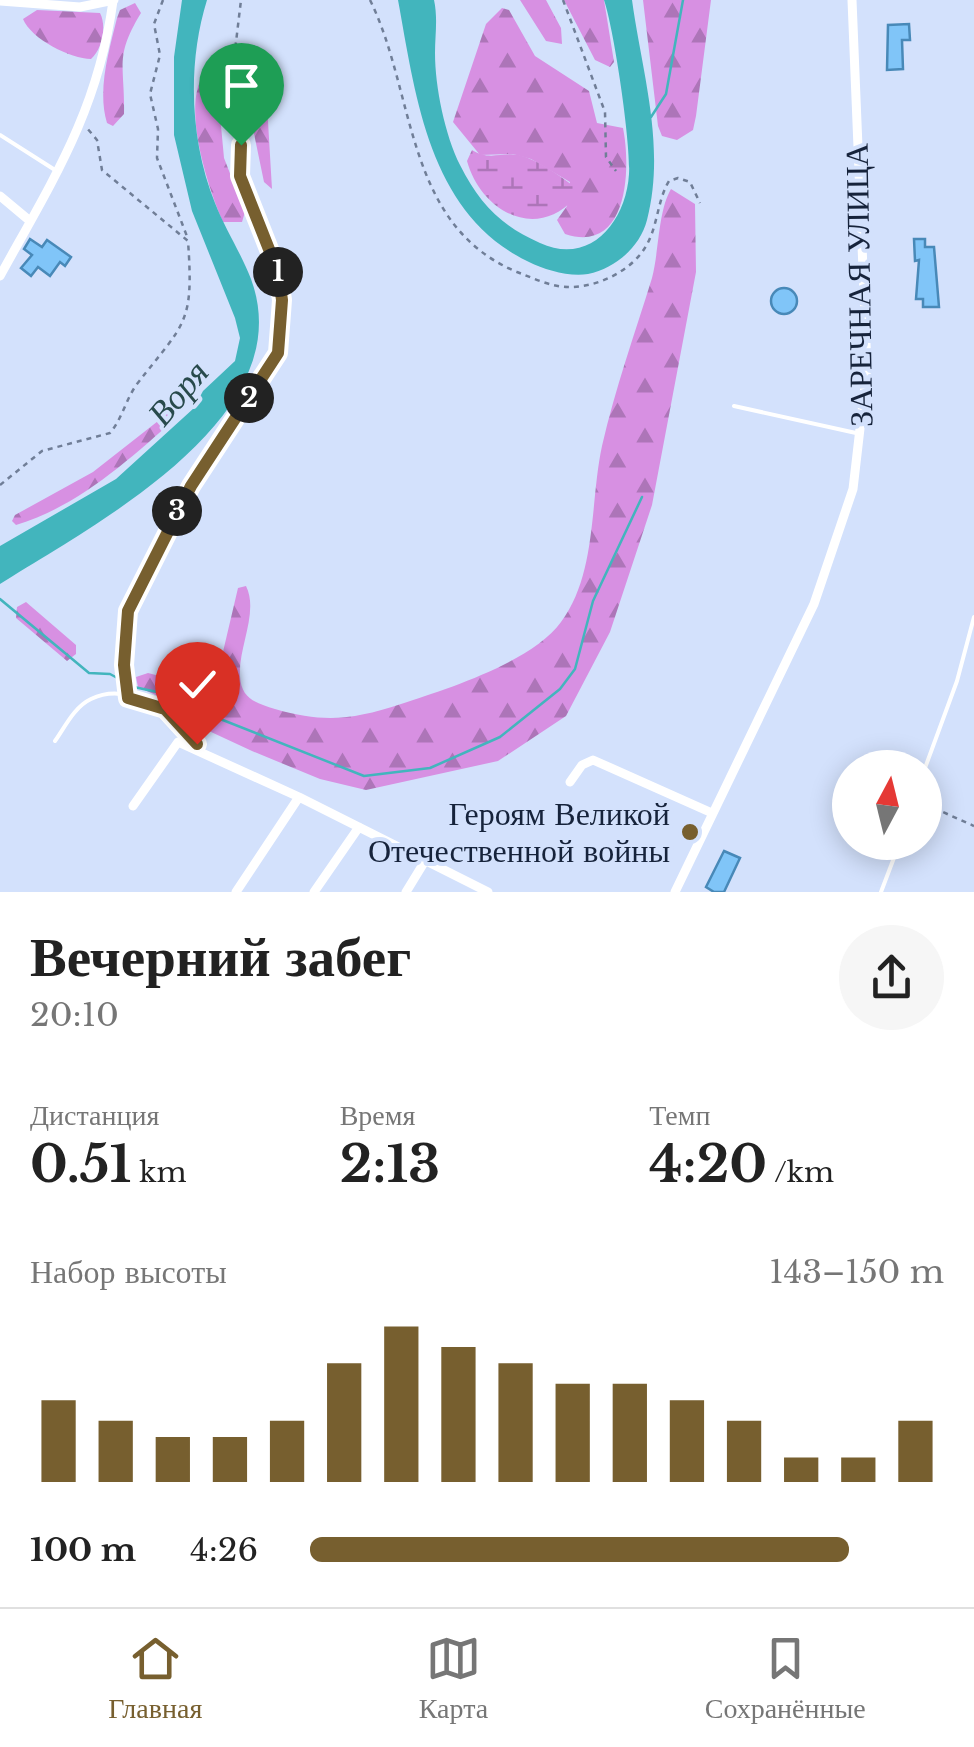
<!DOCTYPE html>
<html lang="ru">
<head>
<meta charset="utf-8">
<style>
  :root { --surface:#fff; --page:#f6f6f6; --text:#222; --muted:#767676; --line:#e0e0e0; --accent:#775f2f }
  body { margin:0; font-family:"Libre Baskerville",serif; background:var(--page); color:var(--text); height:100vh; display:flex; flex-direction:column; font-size:38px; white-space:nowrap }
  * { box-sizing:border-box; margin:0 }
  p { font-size:32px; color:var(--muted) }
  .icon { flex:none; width:55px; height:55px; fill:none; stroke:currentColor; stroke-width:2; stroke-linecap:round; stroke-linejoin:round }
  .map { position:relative; height:892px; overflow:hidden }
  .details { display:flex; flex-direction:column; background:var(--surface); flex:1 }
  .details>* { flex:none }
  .needle { width:65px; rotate:7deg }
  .fabs { position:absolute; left:832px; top:750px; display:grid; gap:20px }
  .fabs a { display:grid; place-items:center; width:110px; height:110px; border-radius:50%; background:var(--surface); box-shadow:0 5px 25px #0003; font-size:50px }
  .pin { position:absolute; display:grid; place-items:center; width:85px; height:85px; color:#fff; margin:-102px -42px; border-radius:50% 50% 50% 0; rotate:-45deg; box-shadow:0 0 10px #0007 }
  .pin .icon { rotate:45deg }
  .km { position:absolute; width:50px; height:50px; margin:-25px; border-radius:50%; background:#222; color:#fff; font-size:28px; line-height:50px; text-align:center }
  .round { display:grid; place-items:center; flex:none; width:105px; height:105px; border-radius:52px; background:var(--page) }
  .overview { display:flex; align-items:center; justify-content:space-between; height:170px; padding:0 30px }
  h1 { font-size:55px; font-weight:700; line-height:75px }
  .metrics { display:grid; grid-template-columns:repeat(3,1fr); gap:15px; height:170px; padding:10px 30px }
  .metrics div { display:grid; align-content:center }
  .metrics b { font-size:50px; font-weight:700 }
  .metrics small { font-size:28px; font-weight:400 }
  .metrics p { font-size:28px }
  .chart { height:280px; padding:20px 30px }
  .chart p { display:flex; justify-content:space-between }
  .chart svg { width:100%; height:180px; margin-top:10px; stroke:var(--accent); stroke-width:6 }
  ul { padding:0 30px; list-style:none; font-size:32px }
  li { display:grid; grid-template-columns:160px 120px 1fr; align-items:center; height:75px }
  li i { height:25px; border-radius:12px; background:var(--accent) }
  .menu { display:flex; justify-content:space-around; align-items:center; height:140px; border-top:2px solid var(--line); background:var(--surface); font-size:28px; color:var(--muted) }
  .menu a { display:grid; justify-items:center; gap:5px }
  .menu .active { color:var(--accent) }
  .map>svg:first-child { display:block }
  .forest { fill:url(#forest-firs) }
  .wetland { fill:url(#wetland-marsh) }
  .water { fill:#42b5bd }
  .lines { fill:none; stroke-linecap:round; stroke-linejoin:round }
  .stream { stroke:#42b5bd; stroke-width:2.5 }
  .building { fill:#80c5f8; stroke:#4889b8; stroke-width:2.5 }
  .path { stroke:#707e97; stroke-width:2.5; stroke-dasharray:5 5; stroke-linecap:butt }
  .lane { stroke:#fff; stroke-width:4 }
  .street { stroke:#fff; stroke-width:9 }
  .route-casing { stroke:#fff; stroke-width:20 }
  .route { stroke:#775f2f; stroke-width:12 }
  .poi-dot { fill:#775f2f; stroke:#d3e1fc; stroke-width:4 }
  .labels { text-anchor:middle; stroke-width:8; stroke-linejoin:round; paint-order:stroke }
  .street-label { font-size:32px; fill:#16233b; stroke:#d3e1fc }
  .poi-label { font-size:32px; fill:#16233b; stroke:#d3e1fc; text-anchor:end }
  .water-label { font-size:35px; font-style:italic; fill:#284a4c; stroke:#d3e1fc }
</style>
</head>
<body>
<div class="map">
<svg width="974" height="892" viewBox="0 0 974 892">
  <defs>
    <pattern id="forest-firs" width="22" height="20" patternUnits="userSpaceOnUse" patternTransform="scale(2.5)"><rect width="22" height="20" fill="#d790e2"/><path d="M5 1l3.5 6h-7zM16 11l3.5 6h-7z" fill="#ad75b8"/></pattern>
    <pattern id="wetland-marsh" width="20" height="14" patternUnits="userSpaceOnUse" patternTransform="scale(2.5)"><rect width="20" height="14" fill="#d790e2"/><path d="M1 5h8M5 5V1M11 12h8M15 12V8" fill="none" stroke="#ad75b8"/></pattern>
  </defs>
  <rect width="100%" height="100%" fill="#d3e1fc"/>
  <path class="forest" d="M 520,0 L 546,0 L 561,28 L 562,44 L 546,41 Z
    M 564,0 L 604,0 L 614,62 L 610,67 L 595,60 Z
    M 643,0 L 711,0 L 696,116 L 693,130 L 677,140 L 662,136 L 658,126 Z
    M 135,3 L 141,13 C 114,57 125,65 124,114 L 113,126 L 107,123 C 97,90 109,51 117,18 L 120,10 Z
    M 502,8 L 509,10 L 535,56 L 589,91 L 597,123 L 623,128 C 631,167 629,255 565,234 L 557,220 L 567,206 L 570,182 L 531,159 L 513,154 L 480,155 L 453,122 L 486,24 Z
    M 37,10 L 100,13 C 107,26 102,50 91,59 C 71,59 31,39 23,19 Z
    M 208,69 L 216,72 L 224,158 L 245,212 L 242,222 L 223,222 C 208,188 178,98 208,69 Z
    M 252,77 L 266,88 L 272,189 L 264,182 L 246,95 Z
    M 671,189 L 695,204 L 696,272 L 652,505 L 610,632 L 566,716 L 498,761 L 366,790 L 320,779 L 252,751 L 196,725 L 169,701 L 138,687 L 136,677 L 148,673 L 214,690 L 238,588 L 246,586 C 259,612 238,648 240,676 C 241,699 256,703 275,709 C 324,723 352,720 401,704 C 447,689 532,662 561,622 C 597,574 590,501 602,446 C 615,389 635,333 652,278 C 659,252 658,211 671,189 Z
    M 167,414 L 176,418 C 129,460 77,507 16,525 L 12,521 L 15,515 L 93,472 Z
    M 26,602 L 76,645 L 76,654 L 67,661 L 16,618 L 17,607 Z"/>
  <path class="wetland" d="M 472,150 C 489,161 501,152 519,155 C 538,160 559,175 575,187 L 574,199 C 535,241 481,211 467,161 Z"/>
  <path class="water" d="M 182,0 L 207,0 C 187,64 190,141 215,203 C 225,229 241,253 251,279 C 302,417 95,524 0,584 L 0,546 L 116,479 L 194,408 L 203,391 L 235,361 L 240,338 L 235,318 L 192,211 L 174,135 L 174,57 Z
    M 398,0 L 434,0 C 438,18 435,35 435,53 C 435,87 445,135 460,165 C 479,203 501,226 540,243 C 589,266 626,223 629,174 C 631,143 614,29 604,0 L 632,0 C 642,73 666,146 647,220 C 640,247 616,268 588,274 C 569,277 545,270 529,262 C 429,214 416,98 398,0 Z"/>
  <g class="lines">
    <path class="stream" d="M 651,117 L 666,94 L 683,0
      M 0,599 L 89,673 L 110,674 L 134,687 L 171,695 L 205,713 L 364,776 L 430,768 L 500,737 L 560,689 L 575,669 L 593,601 L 642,497"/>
  </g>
  <path class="building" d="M 909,24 L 910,40 L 902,40 L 903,69 L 887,70 L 888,25 Z
    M 30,239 L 42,247 L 47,240 L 71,257 L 65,266 L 60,262 L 50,276 L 38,267 L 31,276 L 21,268 L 32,255 L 24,249 Z
    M 914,239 L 925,239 L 925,247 L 934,247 L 939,307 L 923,307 L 923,299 L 916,299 L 919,260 L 915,261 Z
    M771 301a13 13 0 1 1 26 0a13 13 0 1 1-26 0Z
    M 724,851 L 740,858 L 724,892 L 714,892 L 706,887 Z"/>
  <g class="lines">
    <path class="path" d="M 163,0 L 154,24 L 160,55 L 150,94 L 158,129 L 157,158 L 188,239
      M 370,0 C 416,93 404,225 517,272 C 533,278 551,287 568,287 C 596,288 632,271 646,246 C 658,226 657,201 669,181 L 678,178 L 690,182 L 700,203
      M 563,0 L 605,112 L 606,157 L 616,171
      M 0,485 L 42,451 L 110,433 C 122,419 126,399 137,384 C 185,322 194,325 188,241 L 102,170 L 97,140 L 87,128
      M 126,687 L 128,611 L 191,486 L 278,353 L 283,300 L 278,272 L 244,190 L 241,145 L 229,101 L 241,0
      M 925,804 L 974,826"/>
    <path class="lane" d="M 0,135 L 55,170
      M 734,406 L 856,433
      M 55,741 C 65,727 74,707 91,699 C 130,680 179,716 198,748
      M 925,768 L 957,681 L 974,617
      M 881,892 L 900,842"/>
    <path class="street" d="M 0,1 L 80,7 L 114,0
      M 0,196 L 30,221
      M 0,276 C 53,180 98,111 113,1
      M 570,782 L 582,765 L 593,760 L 712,813
      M 133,806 L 178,742 L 299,797 L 488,892
      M 236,892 L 299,797
      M 314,892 L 359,827
      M 406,892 L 425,861
      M 675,892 L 814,604 L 853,489 L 867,368 L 852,0"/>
  </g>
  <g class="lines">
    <g class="route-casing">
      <path id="route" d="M 197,744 L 165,709 L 128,698 L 124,665 L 128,611 L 191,486 L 278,353 L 282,300 L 278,272 L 240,176 L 241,145"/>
    </g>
    <use href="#route" class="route"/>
  </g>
  <circle class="poi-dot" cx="690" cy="832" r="10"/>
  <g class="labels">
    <g class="street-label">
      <text transform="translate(859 285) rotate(-91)" y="11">ЗАРЕЧНАЯ УЛИЦА</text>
    </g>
    <g class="poi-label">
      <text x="670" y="825">Героям Великой<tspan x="670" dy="37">Отечественной войны</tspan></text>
    </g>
    <g class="water-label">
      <text transform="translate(178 393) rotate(-50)" y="12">Воря</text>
    </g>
  </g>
</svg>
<div class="fabs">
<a><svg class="needle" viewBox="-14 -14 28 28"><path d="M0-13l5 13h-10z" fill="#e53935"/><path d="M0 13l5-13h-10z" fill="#767676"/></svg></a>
</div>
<div class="pin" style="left:241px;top:145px;background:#1e9e55"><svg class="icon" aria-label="arrive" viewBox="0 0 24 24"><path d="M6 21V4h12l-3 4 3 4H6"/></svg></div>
<div class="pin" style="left:197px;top:744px;background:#d93025"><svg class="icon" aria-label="check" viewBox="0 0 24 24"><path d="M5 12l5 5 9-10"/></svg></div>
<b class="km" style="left:278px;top:272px">1</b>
<b class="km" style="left:249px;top:398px">2</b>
<b class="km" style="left:177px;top:511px">3</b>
</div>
<section class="details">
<div class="overview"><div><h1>Вечерний забег</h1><p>20:10</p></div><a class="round"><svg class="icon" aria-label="share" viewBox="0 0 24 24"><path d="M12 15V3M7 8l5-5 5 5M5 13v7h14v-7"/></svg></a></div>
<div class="metrics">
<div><p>Дистанция</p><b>0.51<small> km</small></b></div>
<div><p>Время</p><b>2:13</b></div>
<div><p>Темп</p><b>4:20<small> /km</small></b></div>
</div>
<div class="chart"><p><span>Набор высоты</span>143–150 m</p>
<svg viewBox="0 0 160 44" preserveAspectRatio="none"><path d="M5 44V24M15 44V29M25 44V33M35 44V33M45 44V29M55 44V15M65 44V6M75 44V11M85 44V15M95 44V20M105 44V20M115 44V24M125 44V29M135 44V38M145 44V38M155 44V29"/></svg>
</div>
<ul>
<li><b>100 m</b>4:26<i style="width:85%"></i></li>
</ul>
</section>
<nav class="menu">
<a class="active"><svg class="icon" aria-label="home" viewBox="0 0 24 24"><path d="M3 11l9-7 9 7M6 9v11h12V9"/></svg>Главная</a>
<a><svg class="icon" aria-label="map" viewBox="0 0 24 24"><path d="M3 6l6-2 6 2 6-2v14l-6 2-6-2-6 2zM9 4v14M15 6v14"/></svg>Карта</a>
<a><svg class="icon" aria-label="saved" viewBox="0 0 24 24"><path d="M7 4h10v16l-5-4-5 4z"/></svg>Сохранённые</a>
</nav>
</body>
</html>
